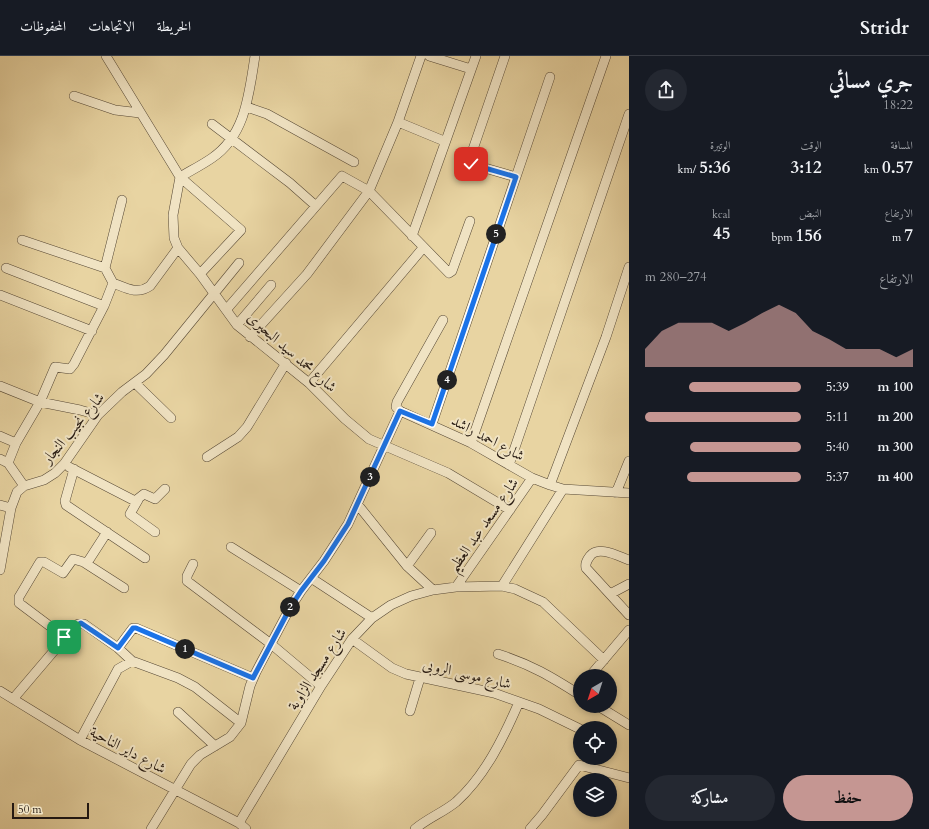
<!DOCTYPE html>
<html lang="ar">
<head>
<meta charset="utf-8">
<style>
  :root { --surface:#171b24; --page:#242831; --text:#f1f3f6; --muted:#9ea1a6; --line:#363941; --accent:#c59692 }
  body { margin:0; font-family:Cardo,Amiri,serif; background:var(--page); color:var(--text); direction:rtl; height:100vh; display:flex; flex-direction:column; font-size:15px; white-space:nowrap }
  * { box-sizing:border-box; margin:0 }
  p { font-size:13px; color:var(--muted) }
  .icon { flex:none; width:22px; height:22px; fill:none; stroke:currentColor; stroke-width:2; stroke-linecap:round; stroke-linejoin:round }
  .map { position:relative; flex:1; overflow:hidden; direction:ltr }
  .panel { display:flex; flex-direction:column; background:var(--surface); width:300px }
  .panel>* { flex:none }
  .needle { width:26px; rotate:219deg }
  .fabs { position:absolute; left:573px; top:613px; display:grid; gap:8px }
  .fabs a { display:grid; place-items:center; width:44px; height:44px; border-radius:50%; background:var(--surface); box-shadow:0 2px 6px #0003; font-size:20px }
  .scale { position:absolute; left:12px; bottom:10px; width:77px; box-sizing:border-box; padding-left:4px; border:2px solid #251911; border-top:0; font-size:11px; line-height:14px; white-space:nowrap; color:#251911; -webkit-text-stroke:3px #f0e3c3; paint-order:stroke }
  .pin { position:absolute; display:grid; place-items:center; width:34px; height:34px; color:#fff; margin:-17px; border-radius:8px; box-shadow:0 2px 6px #0006 }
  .km { position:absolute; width:20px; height:20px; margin:-10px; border-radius:50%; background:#222; color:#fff; font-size:11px; line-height:20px; text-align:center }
  .round { display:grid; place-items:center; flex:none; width:42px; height:42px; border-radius:21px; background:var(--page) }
  .headline { display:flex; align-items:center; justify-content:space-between; height:68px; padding:0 16px }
  h1 { font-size:22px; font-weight:700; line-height:30px }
  .stats { display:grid; grid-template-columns:repeat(3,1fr); gap:6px; height:68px; padding:4px 16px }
  .stats div { display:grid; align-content:center }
  .stats b { font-size:17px; font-weight:700 }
  .stats small { font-size:11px; font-weight:400 }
  .stats p { font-size:11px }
  .chart { height:112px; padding:8px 16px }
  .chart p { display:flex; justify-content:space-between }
  .chart svg { width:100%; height:72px; margin-top:4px; fill:var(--accent); opacity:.7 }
  .cta { display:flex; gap:8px; margin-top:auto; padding:8px 16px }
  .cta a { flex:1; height:46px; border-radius:24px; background:var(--accent); color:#111; font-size:16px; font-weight:700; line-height:46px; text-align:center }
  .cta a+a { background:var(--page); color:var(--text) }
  ul { padding:0 16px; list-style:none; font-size:13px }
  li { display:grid; grid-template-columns:64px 48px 1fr; align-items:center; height:30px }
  li i { height:10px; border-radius:5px; background:var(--accent) }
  header { display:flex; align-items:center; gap:24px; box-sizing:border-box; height:56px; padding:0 20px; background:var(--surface); border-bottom:1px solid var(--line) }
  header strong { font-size:19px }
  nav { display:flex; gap:22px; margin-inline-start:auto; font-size:14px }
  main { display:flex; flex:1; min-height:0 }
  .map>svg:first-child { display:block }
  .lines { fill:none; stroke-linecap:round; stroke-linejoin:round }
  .street-casing { stroke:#564835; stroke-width:10 }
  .street { stroke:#f0e3c3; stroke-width:9 }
  .route-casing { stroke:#fff; stroke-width:8 }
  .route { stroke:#1a73e8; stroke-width:5 }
  .labels { text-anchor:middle; stroke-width:4; stroke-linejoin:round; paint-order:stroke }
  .street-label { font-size:15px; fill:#251911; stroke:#f0e3c3 }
</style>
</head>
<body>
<header>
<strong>Stridr</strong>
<nav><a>الخريطة</a><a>الاتجاهات</a><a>المحفوظات</a></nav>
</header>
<main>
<section class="panel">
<div class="headline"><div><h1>جري مسائي</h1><p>18:22</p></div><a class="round"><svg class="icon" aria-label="share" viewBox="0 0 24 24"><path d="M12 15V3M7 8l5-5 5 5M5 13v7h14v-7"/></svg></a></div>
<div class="stats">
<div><p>المسافة</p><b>0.57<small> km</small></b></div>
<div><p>الوقت</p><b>3:12</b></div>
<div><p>الوتيرة</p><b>5:36<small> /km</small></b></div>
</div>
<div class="stats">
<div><p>الارتفاع</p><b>7<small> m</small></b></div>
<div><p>النبض</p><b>156<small> bpm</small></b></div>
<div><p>kcal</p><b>45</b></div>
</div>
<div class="chart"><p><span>الارتفاع</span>274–280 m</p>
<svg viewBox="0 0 160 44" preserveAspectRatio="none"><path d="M0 44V33L10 22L20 17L30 17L40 17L50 22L60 17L70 11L80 6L90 11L100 22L110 27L120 33L130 33L140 33L150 38L160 33V44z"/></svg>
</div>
<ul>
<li><b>100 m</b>5:39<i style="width:72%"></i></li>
<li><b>200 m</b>5:11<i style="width:100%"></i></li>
<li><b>300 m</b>5:40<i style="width:71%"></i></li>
<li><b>400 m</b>5:37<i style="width:73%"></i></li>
</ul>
<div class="cta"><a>حفظ</a><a>مشاركة</a></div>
</section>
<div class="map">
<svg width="629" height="773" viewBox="0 0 629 773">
  <rect width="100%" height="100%" fill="#e8d4a2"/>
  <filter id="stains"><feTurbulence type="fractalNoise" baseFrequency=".005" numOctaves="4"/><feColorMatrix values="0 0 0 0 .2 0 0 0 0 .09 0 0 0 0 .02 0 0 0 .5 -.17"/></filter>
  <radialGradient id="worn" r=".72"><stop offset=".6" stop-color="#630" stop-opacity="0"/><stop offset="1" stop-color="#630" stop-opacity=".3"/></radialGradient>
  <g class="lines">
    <g class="street-casing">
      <path id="street" d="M 106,0 L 180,121 L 241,174 L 200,218
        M 429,0 L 471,13
        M 505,0 L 469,105 L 471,108 L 516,121
        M 74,40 L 115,54 L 140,57
        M 247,51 L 267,58 L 354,106
        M 398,66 L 444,85
        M 212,68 L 290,127 L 316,150
        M 180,121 L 173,159 L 174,182 L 178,192 L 200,218 L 237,269 L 309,327 L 345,363 L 369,383 L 448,417 L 510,454
        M 180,121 C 190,115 202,109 212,102 C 246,79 249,37 255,0
        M 122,144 L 105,212 L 113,227 C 126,232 137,239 150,230 L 178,192
        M 412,180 L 476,0
        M 22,184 L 105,212
        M 6,212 L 104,250 L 74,308 L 70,313 L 55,311 L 40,346 L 16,387 L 8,407
        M 0,239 L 92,275
        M 104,250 L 113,227
        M 226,254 L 342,120 L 369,135 L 449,217 L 452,215 L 470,165
        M 443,264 L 397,346 L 396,351 L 400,355 L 471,387 L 532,422 L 550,429 L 563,433 L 629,437
        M 237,269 L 271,229
        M 250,281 L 307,218 L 369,135 L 398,66 L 421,0
        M 135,327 L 171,362
        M 309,327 L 423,192
        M 0,330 L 40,346 L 80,354 L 98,359
        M 432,368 L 550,21
        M 0,380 L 16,387
        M 471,387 L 606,0
        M 207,401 L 238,381 L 247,371 L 286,307
        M 0,403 L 8,407 L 24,430
        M 509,409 L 629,58
        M 69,411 L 135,445 L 144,438 L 155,443 L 165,433
        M 74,413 L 65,445 L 66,449 L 145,502
        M 550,429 L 606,281 L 629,211
        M 616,437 L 629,405
        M 138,444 L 130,458 L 155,476
        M 0,449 L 11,452
        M 358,449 L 407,510 L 433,534
        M 231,491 L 301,535
        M 629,504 C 618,500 598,489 590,500 C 587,504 585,507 586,512 L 629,559
        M 85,507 L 124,532
        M 193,508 L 187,520 L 187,525 L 271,588 L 321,630
        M 407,510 L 431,477
        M 0,514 L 11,452 L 17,436 L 24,430 L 44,424 L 55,417 L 64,408 L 98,359 L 122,336 L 146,318 L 164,299 L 239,207
        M 311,522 L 372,562
        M 502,530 L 563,433
        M 456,531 L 532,422
        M 610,538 L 629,528
        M 352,583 L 392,612 L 406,618 L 494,637 L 539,653 L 580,673
        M 64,585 L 78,568 L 84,568 L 118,592 L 132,605 L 178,622 L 195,631 L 241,667
        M 118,592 L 133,572 L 136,572 L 253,622
        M 498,598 C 532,609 550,620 580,639
        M 590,620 L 629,574
        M 0,635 L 80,684 L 239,767 L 246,773
        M 13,643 L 64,583 L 63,580 L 19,547 L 19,541 L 40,506 L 44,506 L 63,517 L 73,503 L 87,507 L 107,476
        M 598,650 L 629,669
        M 410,655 L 420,622
        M 178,656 L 215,690
        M 80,684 L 118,613 L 132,605
        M 610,692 L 611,692
        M 239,767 L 321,630 L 352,583 L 372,562 L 391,549 L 411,540 L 433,534 L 456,531 L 502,530 L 515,533 L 543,546 L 604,604
        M 151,773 L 191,708 L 200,699 L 230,681 L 241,667 L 250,630 L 256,616 L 290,552 L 301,535 L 324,505 L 348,468 L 400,355
        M 415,773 C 428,762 444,756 456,746 C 485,720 504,681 519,646
        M 530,773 L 542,759 L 579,709 L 629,722"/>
    </g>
    <use href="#street" class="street"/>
  </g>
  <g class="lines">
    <g class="route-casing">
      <path id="route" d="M 64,581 L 64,584 L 76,570 L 81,567 L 118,592 L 133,572 L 136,572 L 253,622 L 290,552 L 301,535 L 324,505 L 348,468 L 400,355 L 432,368 L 516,121 L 471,108"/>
    </g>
    <use href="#route" class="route"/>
  </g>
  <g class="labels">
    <g class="street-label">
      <text transform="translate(292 296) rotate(41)" y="5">شارع محمد سيد البحيرى</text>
      <text transform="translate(73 372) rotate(-50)" y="5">شارع نجيب النجار</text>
      <text transform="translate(488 382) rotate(28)" y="5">شارع احمد راشد</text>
      <text transform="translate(483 469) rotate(-55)" y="5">شارع مسعد عبد العظيم</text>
      <text transform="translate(317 613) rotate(-57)" y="5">شارع مسجد الزاوية</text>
      <text transform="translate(467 618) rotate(13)" y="5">شارع موسى الروبى</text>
      <text transform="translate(128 694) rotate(28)" y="5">شارع داير الناحية</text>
    </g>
  </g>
  <rect width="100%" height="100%" filter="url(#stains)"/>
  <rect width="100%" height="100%" fill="url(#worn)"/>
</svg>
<div class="fabs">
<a><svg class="needle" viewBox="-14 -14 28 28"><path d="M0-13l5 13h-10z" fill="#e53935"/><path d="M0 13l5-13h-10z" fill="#9ea1a6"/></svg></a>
<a><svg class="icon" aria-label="locate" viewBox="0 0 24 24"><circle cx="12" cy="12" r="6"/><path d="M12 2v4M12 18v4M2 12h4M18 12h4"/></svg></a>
<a><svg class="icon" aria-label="layers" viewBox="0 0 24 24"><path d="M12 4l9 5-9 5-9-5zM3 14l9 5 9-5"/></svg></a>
</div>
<div class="scale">50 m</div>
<div class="pin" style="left:64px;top:581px;background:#1e9e55"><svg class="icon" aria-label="arrive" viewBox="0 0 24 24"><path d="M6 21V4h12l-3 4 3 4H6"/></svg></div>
<div class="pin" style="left:471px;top:108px;background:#d93025"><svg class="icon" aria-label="check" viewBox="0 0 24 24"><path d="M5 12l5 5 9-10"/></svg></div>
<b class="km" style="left:185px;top:593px">1</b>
<b class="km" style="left:290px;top:551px">2</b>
<b class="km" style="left:370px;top:421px">3</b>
<b class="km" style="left:447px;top:324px">4</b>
<b class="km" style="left:496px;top:178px">5</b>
</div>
</main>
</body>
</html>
